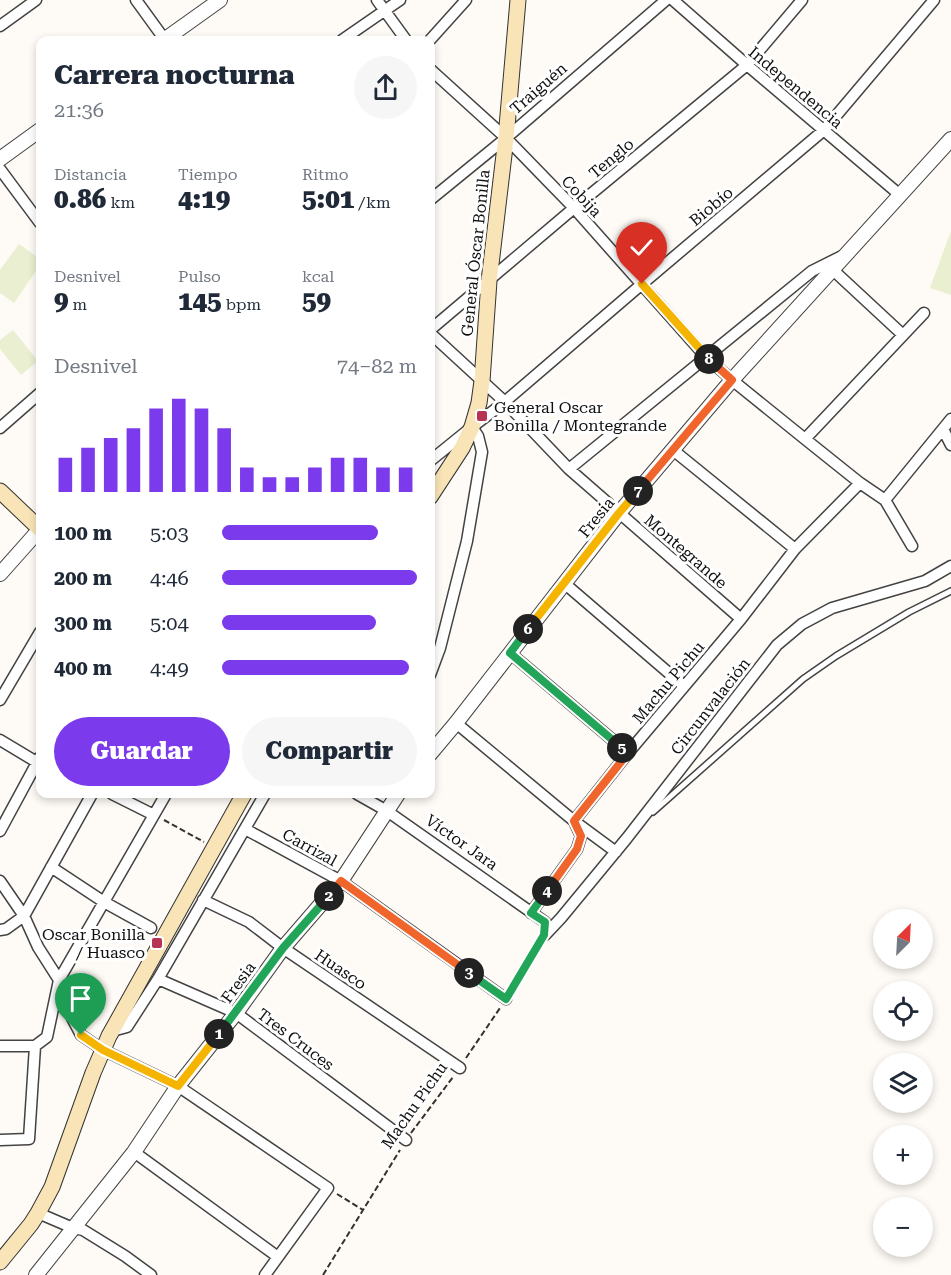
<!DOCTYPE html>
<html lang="es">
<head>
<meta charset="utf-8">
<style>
  :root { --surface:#fff; --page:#f6f6f7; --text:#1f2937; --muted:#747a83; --accent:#7c3aed }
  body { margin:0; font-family:"Roboto Serif",serif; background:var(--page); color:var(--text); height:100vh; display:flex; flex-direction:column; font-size:22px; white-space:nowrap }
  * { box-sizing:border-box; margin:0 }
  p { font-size:20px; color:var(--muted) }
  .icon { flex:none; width:33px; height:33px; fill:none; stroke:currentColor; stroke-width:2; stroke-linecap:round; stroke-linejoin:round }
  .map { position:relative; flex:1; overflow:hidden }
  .sheet { position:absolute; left:36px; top:36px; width:399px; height:762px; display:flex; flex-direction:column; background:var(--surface); border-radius:12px; box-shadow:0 3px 9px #0003 }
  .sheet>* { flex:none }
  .needle { width:39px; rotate:24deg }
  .buttons { position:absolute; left:873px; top:909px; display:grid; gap:12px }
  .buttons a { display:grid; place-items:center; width:60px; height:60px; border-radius:50%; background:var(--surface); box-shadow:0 3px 9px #0003; font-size:30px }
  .pin { position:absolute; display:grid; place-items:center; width:51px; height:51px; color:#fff; margin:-62px -26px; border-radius:50% 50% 50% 0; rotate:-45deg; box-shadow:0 0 6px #0007 }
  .pin .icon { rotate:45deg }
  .km { position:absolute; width:30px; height:30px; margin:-15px; border-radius:50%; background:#222; color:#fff; font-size:16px; line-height:30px; text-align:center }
  .round { display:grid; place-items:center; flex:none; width:63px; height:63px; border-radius:32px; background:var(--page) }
  .head { display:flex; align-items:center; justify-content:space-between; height:102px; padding:0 18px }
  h1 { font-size:27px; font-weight:800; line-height:45px }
  .figures { display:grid; grid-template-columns:repeat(3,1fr); gap:9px; height:102px; padding:6px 18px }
  .figures div { display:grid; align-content:center }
  .figures b { font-size:26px; font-weight:800 }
  .figures small { font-size:16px; font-weight:400 }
  .figures p { font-size:16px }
  .chart { height:168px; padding:12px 18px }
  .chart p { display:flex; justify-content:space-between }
  .chart svg { width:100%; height:108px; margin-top:6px; stroke:var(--accent); stroke-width:6 }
  .action { display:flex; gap:12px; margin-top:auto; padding:12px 18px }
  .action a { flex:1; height:69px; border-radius:36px; background:var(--accent); color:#fff; font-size:24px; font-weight:800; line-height:69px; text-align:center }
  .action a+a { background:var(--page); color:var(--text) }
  ul { padding:0 18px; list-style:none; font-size:20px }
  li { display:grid; grid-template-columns:96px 72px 1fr; align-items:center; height:45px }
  li i { height:15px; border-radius:8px; background:var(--accent) }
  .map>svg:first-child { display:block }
  .pitch { fill:#eaefd1 }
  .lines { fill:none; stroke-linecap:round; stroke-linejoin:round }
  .service-casing { stroke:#434343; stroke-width:8 }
  .minor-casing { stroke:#434343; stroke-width:13 }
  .tertiary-casing { stroke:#434343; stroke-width:16 }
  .secondary-casing { stroke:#323232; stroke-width:17 }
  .path { stroke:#323232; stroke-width:2; stroke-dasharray:6 3; stroke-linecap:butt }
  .service { stroke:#fff; stroke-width:5 }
  .minor { stroke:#fff; stroke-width:10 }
  .tertiary { stroke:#fff; stroke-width:14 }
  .secondary { stroke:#f8e4b6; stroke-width:15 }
  .split-1-casing { stroke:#fff; stroke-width:12 }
  .split-2-casing { stroke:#fff; stroke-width:12 }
  .split-3-casing { stroke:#fff; stroke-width:12 }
  .split-4-casing { stroke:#fff; stroke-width:12 }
  .split-5-casing { stroke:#fff; stroke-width:12 }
  .split-6-casing { stroke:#fff; stroke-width:12 }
  .split-7-casing { stroke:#fff; stroke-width:12 }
  .split-8-casing { stroke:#fff; stroke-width:12 }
  .split-9-casing { stroke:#fff; stroke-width:12 }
  .split-1 { stroke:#f5b400; stroke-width:8 }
  .split-2 { stroke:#22a559; stroke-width:8 }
  .split-3 { stroke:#f0652b; stroke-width:8 }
  .split-4 { stroke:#22a559; stroke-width:8 }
  .split-5 { stroke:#f0652b; stroke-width:8 }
  .split-6 { stroke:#22a559; stroke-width:8 }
  .split-7 { stroke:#f5b400; stroke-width:8 }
  .split-8 { stroke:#f0652b; stroke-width:8 }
  .split-9 { stroke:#f5b400; stroke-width:8 }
  .poi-dot { fill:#b63353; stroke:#fff; stroke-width:2 }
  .labels { text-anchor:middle; stroke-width:6; stroke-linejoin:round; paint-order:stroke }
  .street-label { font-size:16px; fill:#101010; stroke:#fff }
  .poi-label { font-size:16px; fill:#101010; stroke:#fff; text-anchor:start }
</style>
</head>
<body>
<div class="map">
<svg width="951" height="1275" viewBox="0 0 951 1275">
  <rect width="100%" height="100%" fill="#fefaf5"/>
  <path class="pitch" d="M 951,231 L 951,295 L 930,288 Z
    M 19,244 L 40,259 L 40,265 L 14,303 L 0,293 L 0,270 Z
    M 13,330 L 38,361 L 21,375 L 0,349 L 0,340 Z"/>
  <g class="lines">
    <g class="service-casing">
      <path id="service" d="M 653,812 L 803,679 L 836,656 L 909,612 L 951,591"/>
    </g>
    <g class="minor-casing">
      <path id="minor" d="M 136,0 L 165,40
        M 377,0 L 406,40
        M 673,0 L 747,65 L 900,195
        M 0,26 L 36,0
        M 342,40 L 400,0
        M 430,40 L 466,0
        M 430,69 L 506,138 L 574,208 L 706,357 L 732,380 L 805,439 L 860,483 L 885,500 L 912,546
        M 0,169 L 40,223
        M 430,200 L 506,138 L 666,0
        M 833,270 L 903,335
        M 430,330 L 574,208 L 747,65 L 802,0
        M 430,333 L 505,402 L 569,469 L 741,619
        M 0,428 L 40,393
        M 943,429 L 951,445
        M 805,439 L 924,313
        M 673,450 L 795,549
        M 430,461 L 472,427 L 501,405 L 642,284 L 824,130 L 934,0
        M 569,469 L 812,271 L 842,256
        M 885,500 L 951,419
        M 564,583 L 684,686
        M 510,653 L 628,753
        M 430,675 L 440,648 L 467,541 L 482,452 L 478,436 L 472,427
        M 0,700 L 40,632
        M 456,723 L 574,821 L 616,852
        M 0,740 L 40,764
        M 112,794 L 154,815
        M 357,794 L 387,811 L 545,922
        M 245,829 L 341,881 L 506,999
        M 0,831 L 40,757
        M 51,867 L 104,902 L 151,928
        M 0,881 L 24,916 L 38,947 L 59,980 L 72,1018 L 81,1035 L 103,1050 L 178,1086 L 328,1188 L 265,1275
        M 203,900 L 249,922 L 283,948 L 460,1068
        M 531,913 L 577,849 L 581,836 L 574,821 L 628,753 L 741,619 L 795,549 L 860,483
        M 0,930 L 6,929 L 24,916 L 92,794
        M 545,935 L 561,918 L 627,838 L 777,645 L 802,624 L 832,608 L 925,581 L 951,566
        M 158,979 L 236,1013 L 406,1140
        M 112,1031 L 127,1027 L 158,979 L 265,794
        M 0,1046 L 35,1046
        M 0,1140 L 29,1139 L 35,1046 L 47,1037 L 59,980 L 166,794
        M 134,1152 L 278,1257
        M 38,1213 L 73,1228 L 83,1230 L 125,1256 L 151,1275"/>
    </g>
    <g class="tertiary-casing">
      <path id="tertiary" d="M 164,40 L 220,0
        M 0,159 L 40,130
        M 0,574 L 40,529
        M 430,754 L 456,723 L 619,513 L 732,380 L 951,139
        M 36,1275 L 134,1152 L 178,1086 L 236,1013 L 283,948 L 341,881 L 398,794"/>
    </g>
    <g class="secondary-casing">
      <path id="secondary" d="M 0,491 L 40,529
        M 430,497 L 462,448 L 472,427 L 479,403 L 482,381 L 489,281 L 506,138 L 518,0
        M 0,1262 L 31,1224 L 38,1213 L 52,1187 L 93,1073 L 109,1036 L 244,794"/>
    </g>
    <path class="path" d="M 164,820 L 204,842
      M 511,990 L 539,944
      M 466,1058 L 500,1008
      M 411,1133 L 453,1077
      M 337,1194 L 363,1210
      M 323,1275 L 400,1150"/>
    <use href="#service" class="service"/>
    <use href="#minor" class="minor"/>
    <use href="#tertiary" class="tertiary"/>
    <use href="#secondary" class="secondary"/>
  </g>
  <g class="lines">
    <g class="split-1-casing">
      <path id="split-1" d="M 81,1035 L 103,1050 L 178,1086 L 219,1034"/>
    </g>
    <g class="split-2-casing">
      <path id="split-2" d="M 219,1034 L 283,948 L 329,896"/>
    </g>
    <g class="split-3-casing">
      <path id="split-3" d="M 329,896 L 341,881 L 469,973"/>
    </g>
    <g class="split-4-casing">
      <path id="split-4" d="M 469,973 L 506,999 L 544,935 L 545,922 L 531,913 L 547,891"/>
    </g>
    <g class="split-5-casing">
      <path id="split-5" d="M 547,891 L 577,849 L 581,836 L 574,821 L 628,753 L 622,748"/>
    </g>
    <g class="split-6-casing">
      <path id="split-6" d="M 528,629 L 510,653 L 622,748"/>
    </g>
    <g class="split-7-casing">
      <path id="split-7" d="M 528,629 L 619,513 L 638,491"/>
    </g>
    <g class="split-8-casing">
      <path id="split-8" d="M 638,491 L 732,380 L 709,359"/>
    </g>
    <g class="split-9-casing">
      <path id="split-9" d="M 642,284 L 709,359"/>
    </g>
    <use href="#split-1" class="split-1"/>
    <use href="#split-2" class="split-2"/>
    <use href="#split-3" class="split-3"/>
    <use href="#split-4" class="split-4"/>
    <use href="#split-5" class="split-5"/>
    <use href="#split-6" class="split-6"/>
    <use href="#split-7" class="split-7"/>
    <use href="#split-8" class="split-8"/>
    <use href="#split-9" class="split-9"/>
  </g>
  <g class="poi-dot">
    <rect x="476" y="410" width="12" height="12" rx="3"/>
    <rect x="151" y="937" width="12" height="12" rx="3"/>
  </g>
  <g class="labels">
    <g class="street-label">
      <text transform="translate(796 87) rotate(40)" y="6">Independencia</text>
      <text transform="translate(538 88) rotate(-41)" y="6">Traiguén</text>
      <text transform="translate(611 158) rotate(-40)" y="6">Tenglo</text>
      <text transform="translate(582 196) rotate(47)" y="6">Cobija</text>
      <text transform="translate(711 206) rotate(-40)" y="6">Biobío</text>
      <text transform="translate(475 253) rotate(-84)" y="6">General Óscar Bonilla</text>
      <text transform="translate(596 517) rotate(-51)" y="6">Fresia</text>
      <text transform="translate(686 551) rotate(41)" y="6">Montegrande</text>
      <text transform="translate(668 682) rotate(-50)" y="6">Machu Pichu</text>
      <text transform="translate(710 706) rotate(-52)" y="6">Circunvalación</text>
      <text transform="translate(462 842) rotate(35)" y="6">Víctor Jara</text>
      <text transform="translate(310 847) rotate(29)" y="6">Carrizal</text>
      <text transform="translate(341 969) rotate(34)" y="6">Huasco</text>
      <text transform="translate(238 982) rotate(-54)" y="6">Fresia</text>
      <text transform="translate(296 1039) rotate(37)" y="6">Tres Cruces</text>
      <text transform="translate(414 1105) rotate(-55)" y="6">Machu Pichu</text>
    </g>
    <g class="poi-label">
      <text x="494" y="413">General Oscar<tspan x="494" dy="18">Bonilla / Montegrande</tspan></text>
      <text x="145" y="940" text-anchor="end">Oscar Bonilla<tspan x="145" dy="18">/ Huasco</tspan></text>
    </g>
  </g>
</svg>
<div class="buttons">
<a><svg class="needle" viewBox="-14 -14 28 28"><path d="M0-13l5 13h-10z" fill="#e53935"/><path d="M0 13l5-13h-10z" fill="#747a83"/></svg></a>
<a><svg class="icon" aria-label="locate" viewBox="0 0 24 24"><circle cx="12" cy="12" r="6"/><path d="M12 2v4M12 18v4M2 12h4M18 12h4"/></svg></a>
<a><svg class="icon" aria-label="layers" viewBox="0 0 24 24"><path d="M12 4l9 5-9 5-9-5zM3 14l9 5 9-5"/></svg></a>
<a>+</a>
<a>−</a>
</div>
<div class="pin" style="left:81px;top:1035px;background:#1e9e55"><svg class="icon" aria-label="arrive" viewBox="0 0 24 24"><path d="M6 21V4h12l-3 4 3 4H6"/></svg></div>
<div class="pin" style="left:642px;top:284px;background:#d93025"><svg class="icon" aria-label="check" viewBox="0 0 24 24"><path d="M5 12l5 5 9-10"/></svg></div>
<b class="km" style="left:219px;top:1034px">1</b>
<b class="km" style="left:329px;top:896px">2</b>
<b class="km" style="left:469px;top:973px">3</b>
<b class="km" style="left:547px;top:891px">4</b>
<b class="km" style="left:622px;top:748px">5</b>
<b class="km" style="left:528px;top:629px">6</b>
<b class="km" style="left:638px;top:491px">7</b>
<b class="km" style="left:709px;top:359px">8</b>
<section class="sheet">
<div class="head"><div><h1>Carrera nocturna</h1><p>21:36</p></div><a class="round"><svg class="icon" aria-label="share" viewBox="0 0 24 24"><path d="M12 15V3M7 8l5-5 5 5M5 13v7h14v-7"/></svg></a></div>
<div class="figures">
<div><p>Distancia</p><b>0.86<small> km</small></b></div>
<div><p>Tiempo</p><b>4:19</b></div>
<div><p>Ritmo</p><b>5:01<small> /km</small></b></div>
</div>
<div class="figures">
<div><p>Desnivel</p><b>9<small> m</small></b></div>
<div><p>Pulso</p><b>145<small> bpm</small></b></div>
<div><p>kcal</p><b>59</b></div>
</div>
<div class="chart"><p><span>Desnivel</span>74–82 m</p>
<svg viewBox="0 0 160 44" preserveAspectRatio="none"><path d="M5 44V30M15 44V26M25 44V22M35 44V18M45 44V10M55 44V6M65 44V10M75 44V18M85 44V34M95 44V38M105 44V38M115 44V34M125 44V30M135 44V30M145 44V34M155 44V34"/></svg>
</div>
<ul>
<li><b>100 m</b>5:03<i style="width:80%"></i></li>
<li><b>200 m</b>4:46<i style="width:100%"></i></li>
<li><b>300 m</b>5:04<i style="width:79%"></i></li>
<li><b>400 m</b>4:49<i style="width:96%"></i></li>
</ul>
<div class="action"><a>Guardar</a><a>Compartir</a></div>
</section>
</div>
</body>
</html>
